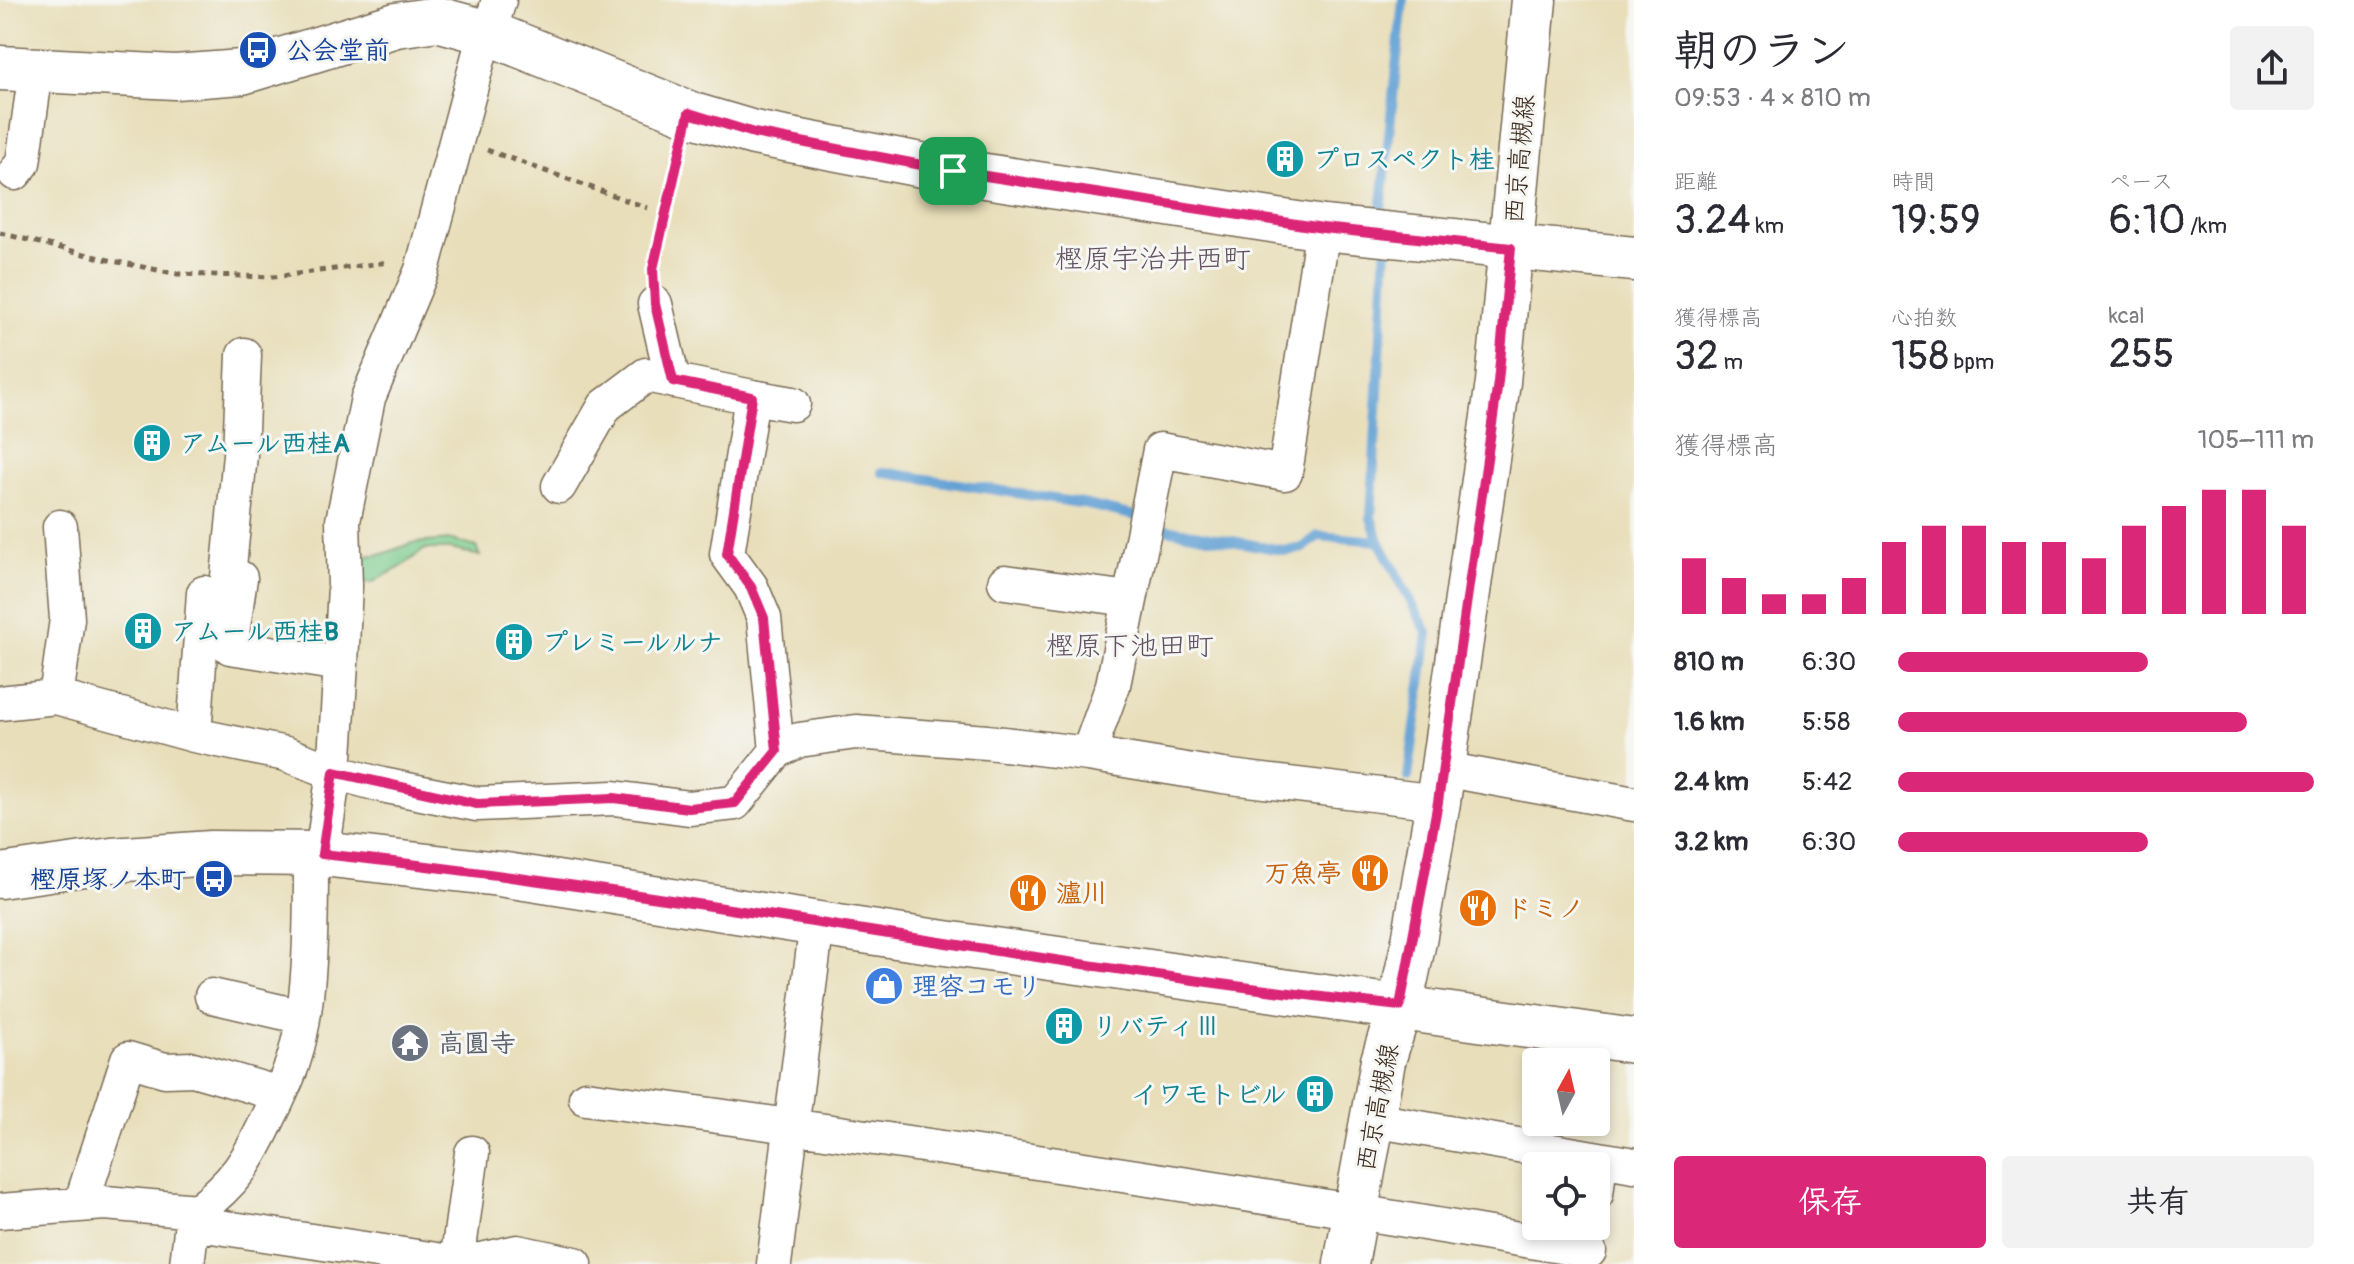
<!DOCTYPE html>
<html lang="ja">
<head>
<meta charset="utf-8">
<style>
  :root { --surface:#fff; --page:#f2f2f3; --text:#2b2b33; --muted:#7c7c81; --accent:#db2777 }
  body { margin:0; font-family:Pangolin,"Klee One",sans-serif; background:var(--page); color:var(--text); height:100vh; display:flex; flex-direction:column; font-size:30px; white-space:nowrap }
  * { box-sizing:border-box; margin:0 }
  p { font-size:26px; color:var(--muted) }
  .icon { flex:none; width:44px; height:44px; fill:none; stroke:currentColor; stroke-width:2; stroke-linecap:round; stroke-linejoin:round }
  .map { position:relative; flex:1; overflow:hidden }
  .panel { display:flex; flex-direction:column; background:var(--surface); width:720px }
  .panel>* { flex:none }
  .needle { width:52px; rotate:8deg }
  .fabs { position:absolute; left:1522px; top:1048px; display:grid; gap:16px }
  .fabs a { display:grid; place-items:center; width:88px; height:88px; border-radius:8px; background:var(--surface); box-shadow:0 4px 12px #0003; font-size:40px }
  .pin { position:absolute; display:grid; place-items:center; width:68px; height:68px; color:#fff; margin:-34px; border-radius:16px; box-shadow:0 4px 12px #0006 }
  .round { display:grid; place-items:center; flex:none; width:84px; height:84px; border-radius:8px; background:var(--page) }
  .head { display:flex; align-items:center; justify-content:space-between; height:136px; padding:0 40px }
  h1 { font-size:44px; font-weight:600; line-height:60px }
  .stats { display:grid; grid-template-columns:repeat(3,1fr); gap:12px; height:136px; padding:8px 40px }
  .stats div { display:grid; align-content:center }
  .stats b { font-size:40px; font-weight:600 }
  .stats small { font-size:22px; font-weight:400 }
  .stats p { font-size:22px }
  .chart { height:224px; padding:16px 40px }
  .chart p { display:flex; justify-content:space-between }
  .chart svg { width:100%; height:144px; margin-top:8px; stroke:var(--accent); stroke-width:6 }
  .button { display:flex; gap:16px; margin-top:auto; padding:16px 40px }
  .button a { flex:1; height:92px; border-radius:8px; background:var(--accent); color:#fff; font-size:32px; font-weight:600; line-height:92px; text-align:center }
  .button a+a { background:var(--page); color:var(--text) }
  ul { padding:0 40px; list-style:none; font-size:26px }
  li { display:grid; grid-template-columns:128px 96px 1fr; align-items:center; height:60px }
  li i { height:20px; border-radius:10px; background:var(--accent) }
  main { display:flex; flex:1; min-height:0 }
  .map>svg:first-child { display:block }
  .grass { fill:#7ccb8b; stroke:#5c7a54; stroke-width:2 }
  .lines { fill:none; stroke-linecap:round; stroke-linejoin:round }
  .stream { stroke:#62a0d4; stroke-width:10 }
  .street-casing { stroke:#786954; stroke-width:37 }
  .secondary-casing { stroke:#786954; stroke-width:47 }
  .primary-casing { stroke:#786954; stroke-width:47 }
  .path { stroke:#786954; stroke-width:5; stroke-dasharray:6 6; stroke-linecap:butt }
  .street { stroke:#fff; stroke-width:34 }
  .secondary { stroke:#fff; stroke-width:44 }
  .primary { stroke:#fff; stroke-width:44 }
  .route-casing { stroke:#fff; stroke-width:16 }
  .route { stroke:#db2777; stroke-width:10 }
  .labels { text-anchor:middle; stroke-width:6; stroke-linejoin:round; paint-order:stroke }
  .transit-label { font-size:26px; font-weight:bold; fill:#164399; stroke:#f6f6f2; text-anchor:start }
  .culture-label { font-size:26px; font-weight:bold; fill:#0d838f; stroke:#f6f6f2; text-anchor:start }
  .street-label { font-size:26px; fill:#3b2a1e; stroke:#f6f6f2 }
  .food-label { font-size:26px; font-weight:bold; fill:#c56008; stroke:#f6f6f2; text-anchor:start }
  .shop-label { font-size:26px; font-weight:bold; fill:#366cbe; stroke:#f6f6f2; text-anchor:start }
  .worship-label { font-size:26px; font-weight:bold; fill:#5b616d; stroke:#f6f6f2; text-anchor:start }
  .neighbourhood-label { font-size:28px; fill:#615162; stroke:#f6f6f2 }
</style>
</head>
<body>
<main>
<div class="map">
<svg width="1634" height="1264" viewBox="0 0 1634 1264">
  <rect width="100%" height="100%" fill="#f6f6f2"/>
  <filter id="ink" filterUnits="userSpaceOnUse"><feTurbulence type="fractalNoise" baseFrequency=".0125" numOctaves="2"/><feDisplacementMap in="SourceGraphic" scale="16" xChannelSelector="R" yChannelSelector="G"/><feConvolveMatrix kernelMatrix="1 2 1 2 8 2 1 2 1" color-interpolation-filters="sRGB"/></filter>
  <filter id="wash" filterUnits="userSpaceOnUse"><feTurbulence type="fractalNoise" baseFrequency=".006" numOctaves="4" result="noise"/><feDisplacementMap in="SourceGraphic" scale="32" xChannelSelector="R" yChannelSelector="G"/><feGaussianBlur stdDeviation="1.8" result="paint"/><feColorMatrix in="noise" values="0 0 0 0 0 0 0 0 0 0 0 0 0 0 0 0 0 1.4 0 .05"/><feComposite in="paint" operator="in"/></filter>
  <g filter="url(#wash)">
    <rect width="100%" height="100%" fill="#e8deb9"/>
    <path class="grass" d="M 452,540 L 476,547 L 480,556 L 451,549 L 425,549 L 401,567 L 371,583 L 352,579 L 354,557 L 383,554 L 412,543 Z"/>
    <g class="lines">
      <path class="stream" d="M 1381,213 L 1403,0
        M 1386,247 L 1371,518 L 1379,541 L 1428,634 L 1408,777
        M 882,472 L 1079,503 L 1135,516
        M 1160,528 L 1287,551 L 1303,548 L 1318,536 L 1379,541"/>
    </g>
  </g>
  <g filter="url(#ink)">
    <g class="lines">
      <g class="street-casing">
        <path id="street" d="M 15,173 L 23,163 L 36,70
          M 655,304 L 673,381
          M 244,355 L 240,455 L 228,577 L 240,578 L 230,647 L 341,664
          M 752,397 L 793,404
          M 559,486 L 605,406 L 646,375 L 752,397 L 727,554 L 751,587 L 764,618 L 777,751
          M 1005,582 L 1129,599
          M 56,697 L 67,619 L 60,527
          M 0,703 L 56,697 L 194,735 L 286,754 L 334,772 L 382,785 L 477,804 L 614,798 L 689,808 L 735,803 L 777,751 L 799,740 L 856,732 L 987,742 L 1088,754 L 1223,776 L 1438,802
          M 194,735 L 204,593
          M 1088,754 L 1113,685 L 1160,450 L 1285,473 L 1323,228
          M 1443,769 L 1634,804
          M 322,854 L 334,772 L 341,664 L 345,586 L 343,521 L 368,398 L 422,270 L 481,48 L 489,33 L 499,0
          M 212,996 L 303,1017
          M 586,1098 C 921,1143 1256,1193 1589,1251
          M 1373,1120 L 1634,1165
          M 1596,1194 L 1600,1160
          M 81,1204 L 128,1059 L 165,1070 L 193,1069 L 280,1094
          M 0,1211 L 105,1203 L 197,1211 C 235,1182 247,1163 267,1121 C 276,1103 285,1084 292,1065 C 312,1007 311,916 311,853
          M 192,1223 L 463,1264 L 517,1252 L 575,1264
          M 457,1263 L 472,1153
          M 187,1264 L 192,1223 L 197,1211
          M 774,1264 L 817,923"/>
      </g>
      <g class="secondary-casing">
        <path id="secondary" d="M 0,68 L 175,77 L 242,72 L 396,25 L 437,19 L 489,33 L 693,115 L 754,133 L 953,171 L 1323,228 L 1634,259
          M 0,876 L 112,860 L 211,853 L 322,854 L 499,874 L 896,936 L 1634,1041"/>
      </g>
      <g class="primary-casing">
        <path id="primary" d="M 1346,1264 L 1383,1061 L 1400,1006 L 1414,941 L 1438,802 L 1498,382 L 1534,0"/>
      </g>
      <path class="path" d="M 487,150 L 648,208
        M 0,233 L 113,261 L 178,274 L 273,277 L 389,262
        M 654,275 L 666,206 L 680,148"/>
      <use href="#street" class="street"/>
      <use href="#secondary" class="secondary"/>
      <use href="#primary" class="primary"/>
    </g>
  </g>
  <g class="lines" filter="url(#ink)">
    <g class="route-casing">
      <path id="route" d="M 689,113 L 754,133 L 953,171 L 1323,228 L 1511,248 L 1498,382 L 1438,802 L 1400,1006 C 1039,967 683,892 322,854 L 334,772 L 477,804 L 614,798 L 689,808 L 735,803 L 777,751 L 764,618 L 751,587 L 727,554 L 752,397 L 673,381 L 655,304 L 653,269 Z"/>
    </g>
    <use href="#route" class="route"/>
  </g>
  <defs>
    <g id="bus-disc" transform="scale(2)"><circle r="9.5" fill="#1a4fb4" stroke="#f6f6f2"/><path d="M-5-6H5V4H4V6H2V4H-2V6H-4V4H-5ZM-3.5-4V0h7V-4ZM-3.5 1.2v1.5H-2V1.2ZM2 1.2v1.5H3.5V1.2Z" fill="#fff"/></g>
    <g id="building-disc" transform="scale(2)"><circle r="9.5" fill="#0f9aa8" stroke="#f6f6f2"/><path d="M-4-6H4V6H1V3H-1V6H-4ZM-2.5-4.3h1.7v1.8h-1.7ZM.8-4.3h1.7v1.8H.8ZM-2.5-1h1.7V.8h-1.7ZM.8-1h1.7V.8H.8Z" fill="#fff"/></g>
    <g id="restaurant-disc" transform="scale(2)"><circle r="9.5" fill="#e8710a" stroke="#f6f6f2"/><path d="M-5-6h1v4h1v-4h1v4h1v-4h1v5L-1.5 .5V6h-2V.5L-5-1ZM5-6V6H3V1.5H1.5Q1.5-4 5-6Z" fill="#fff"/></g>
    <g id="shop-disc" transform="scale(2)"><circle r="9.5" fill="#3f7fe0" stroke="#f6f6f2"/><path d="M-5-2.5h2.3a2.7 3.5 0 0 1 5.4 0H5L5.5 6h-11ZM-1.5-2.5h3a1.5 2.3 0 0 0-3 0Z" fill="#fff"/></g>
    <g id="temple-disc" transform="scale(2)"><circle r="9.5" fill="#6b7280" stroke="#f6f6f2"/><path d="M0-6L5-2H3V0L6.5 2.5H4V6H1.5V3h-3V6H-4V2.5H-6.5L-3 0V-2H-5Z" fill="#fff"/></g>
  </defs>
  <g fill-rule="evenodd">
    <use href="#bus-disc" x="258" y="50"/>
    <use href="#building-disc" x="1285" y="159"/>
    <use href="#building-disc" x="152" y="443"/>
    <use href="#building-disc" x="143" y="631"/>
    <use href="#building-disc" x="514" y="642"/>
    <use href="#restaurant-disc" x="1370" y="873"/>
    <use href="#bus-disc" x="214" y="879"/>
    <use href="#restaurant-disc" x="1028" y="893"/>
    <use href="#restaurant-disc" x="1478" y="908"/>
    <use href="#shop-disc" x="884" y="986"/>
    <use href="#building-disc" x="1064" y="1026"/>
    <use href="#temple-disc" x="410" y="1043"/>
    <use href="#building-disc" x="1315" y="1094"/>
  </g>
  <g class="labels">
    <g class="transit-label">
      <text x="286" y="59">公会堂前</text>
      <text x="186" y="888" text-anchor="end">樫原塚ノ本町</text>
    </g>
    <g class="culture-label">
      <text x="1313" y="168">プロスペクト桂</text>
      <text x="180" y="452">アムール西桂A</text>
      <text x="171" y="640">アムール西桂B</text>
      <text x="542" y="651">プレミールルナ</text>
      <text x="1092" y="1035">リバティⅢ</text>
      <text x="1287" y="1103" text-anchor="end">イワモトビル</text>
    </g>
    <g class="street-label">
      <text transform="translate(1519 159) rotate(-85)" y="9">西京高槻線</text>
      <text transform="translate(1377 1107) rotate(-79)" y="9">西京高槻線</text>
    </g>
    <g class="food-label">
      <text x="1342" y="882" text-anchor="end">万魚亭</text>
      <text x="1056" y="902">瀘川</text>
      <text x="1506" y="917">ドミノ</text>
    </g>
    <g class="shop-label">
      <text x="912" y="995">理容コモリ</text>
    </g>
    <g class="worship-label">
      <text x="438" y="1052">高圓寺</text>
    </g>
    <g class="neighbourhood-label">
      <text x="1153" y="268">樫原宇治井西町</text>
      <text x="1130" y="655">樫原下池田町</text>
    </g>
  </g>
</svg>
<div class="fabs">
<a><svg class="needle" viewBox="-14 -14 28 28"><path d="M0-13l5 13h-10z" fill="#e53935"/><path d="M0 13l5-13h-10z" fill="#7c7c81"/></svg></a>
<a><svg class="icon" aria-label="locate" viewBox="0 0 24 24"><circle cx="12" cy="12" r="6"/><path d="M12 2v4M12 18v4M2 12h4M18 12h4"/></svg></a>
</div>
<div class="pin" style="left:953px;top:171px;background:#1e9e55"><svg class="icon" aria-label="arrive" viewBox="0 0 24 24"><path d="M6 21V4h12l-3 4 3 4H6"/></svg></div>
</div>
<section class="panel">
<div class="head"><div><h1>朝のラン</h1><p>09:53 · 4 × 810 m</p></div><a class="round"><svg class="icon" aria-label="share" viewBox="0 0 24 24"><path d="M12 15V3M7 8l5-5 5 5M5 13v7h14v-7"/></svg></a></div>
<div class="stats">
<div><p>距離</p><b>3.24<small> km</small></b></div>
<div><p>時間</p><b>19:59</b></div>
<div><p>ペース</p><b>6:10<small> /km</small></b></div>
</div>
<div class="stats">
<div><p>獲得標高</p><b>32<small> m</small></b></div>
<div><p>心拍数</p><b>158<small> bpm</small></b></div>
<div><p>kcal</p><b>255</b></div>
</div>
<div class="chart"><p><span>獲得標高</span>105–111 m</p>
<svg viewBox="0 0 160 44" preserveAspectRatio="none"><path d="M5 44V27M15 44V33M25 44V38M35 44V38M45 44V33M55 44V22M65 44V17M75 44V17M85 44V22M95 44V22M105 44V27M115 44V17M125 44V11M135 44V6M145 44V6M155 44V17"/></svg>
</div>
<ul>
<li><b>810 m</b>6:30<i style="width:60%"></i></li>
<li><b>1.6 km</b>5:58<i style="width:84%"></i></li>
<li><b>2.4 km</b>5:42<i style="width:100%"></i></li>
<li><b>3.2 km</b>6:30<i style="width:60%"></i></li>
</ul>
<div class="button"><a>保存</a><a>共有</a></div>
</section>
</main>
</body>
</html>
